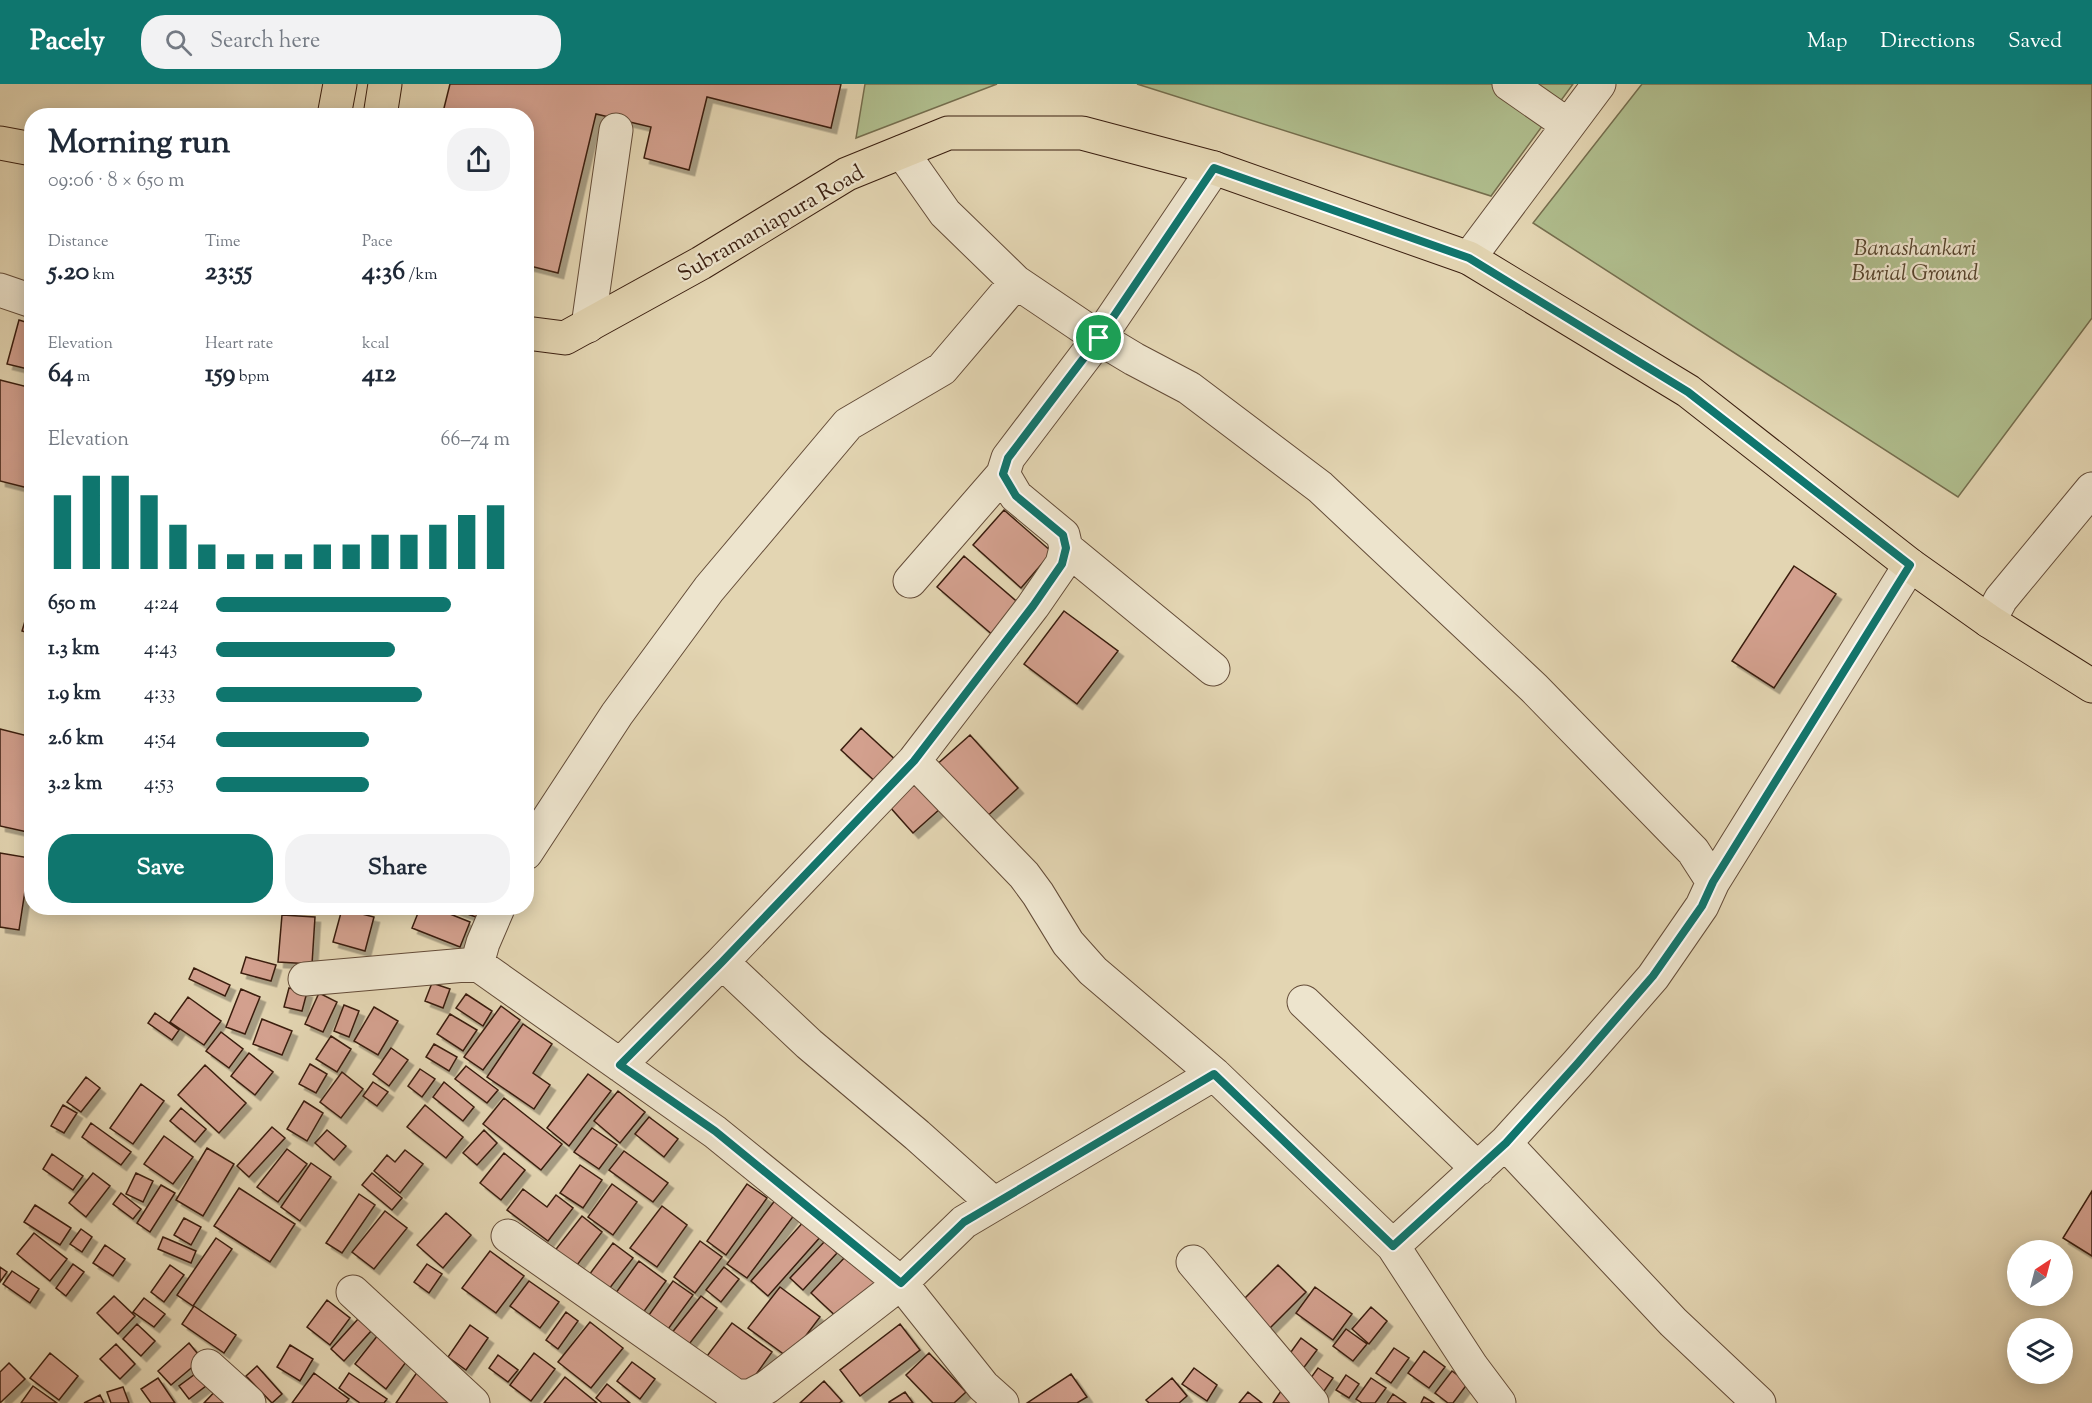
<!DOCTYPE html>
<html lang="en">
<head>
<meta charset="utf-8">
<style>
  :root { --surface:#fff; --page:#f2f2f3; --text:#1f2937; --muted:#747a83; --accent:#0f766e }
  body { margin:0; font-family:"Sorts Mill Goudy",serif; background:var(--page); color:var(--text); height:100vh; display:flex; flex-direction:column; font-size:22px; white-space:nowrap }
  * { box-sizing:border-box; margin:0 }
  p { font-size:20px; color:var(--muted) }
  .icon { flex:none; width:33px; height:33px; fill:none; stroke:currentColor; stroke-width:2; stroke-linecap:round; stroke-linejoin:round }
  .map { position:relative; flex:1; overflow:hidden }
  .drawer { position:absolute; left:24px; top:24px; width:510px; height:807px; display:flex; flex-direction:column; background:var(--surface); border-radius:24px; box-shadow:0 3px 15px #0003 }
  .drawer>* { flex:none }
  .needle { width:39px; rotate:36deg }
  .tools { position:absolute; left:2007px; top:1156px; display:grid; gap:12px }
  .tools a { display:grid; place-items:center; width:66px; height:66px; border-radius:50%; background:var(--surface); box-shadow:0 3px 15px #0003; font-size:30px }
  .pin { position:absolute; display:grid; place-items:center; width:51px; height:51px; color:#fff; margin:-26px; border:3px solid #fff; border-radius:50%; box-shadow:0 2px 6px #0007 }
  .round { display:grid; place-items:center; flex:none; width:63px; height:63px; border-radius:24px; background:var(--page) }
  .headline { display:flex; align-items:center; justify-content:space-between; height:102px; padding:0 24px }
  h1 { font-size:33px; font-weight:700; line-height:45px }
  .figures { display:grid; grid-template-columns:repeat(3,1fr); gap:9px; height:102px; padding:6px 24px }
  .figures div { display:grid; align-content:center }
  .figures b { font-size:26px; font-weight:700 }
  .figures small { font-size:16px; font-weight:400 }
  .figures p { font-size:16px }
  .chart { height:168px; padding:12px 24px }
  .chart p { display:flex; justify-content:space-between }
  .chart svg { width:100%; height:108px; margin-top:6px; stroke:var(--accent); stroke-width:6 }
  .button { display:flex; gap:12px; margin-top:auto; padding:12px 24px }
  .button a { flex:1; height:69px; border-radius:24px; background:var(--accent); color:#fff; font-size:24px; font-weight:700; line-height:69px; text-align:center }
  .button a+a { background:var(--page); color:var(--text) }
  ul { padding:0 24px; list-style:none; font-size:20px }
  li { display:grid; grid-template-columns:96px 72px 1fr; align-items:center; height:45px }
  li i { height:15px; border-radius:8px; background:var(--accent) }
  header { display:flex; align-items:center; gap:36px; box-sizing:border-box; height:84px; padding:0 30px; background:var(--accent); color:#fff }
  header strong { font-size:28px }
  nav { display:flex; gap:33px; margin-inline-start:auto; font-size:21px }
  .search { width:420px; height:54px; background:var(--page); display:flex; align-items:center; gap:15px; box-sizing:border-box; padding:0 21px; border-radius:24px; color:var(--muted); font-size:22px }
  .map>svg:first-child { display:block }
  .green { fill:#b0be8e; stroke:#756e4e; stroke-width:1.5 }
  .building { fill:#d3a08e; stroke:#3a1e0f; stroke-width:1.5; filter:url(#shadow) }
  .lines { fill:none; stroke-linecap:round; stroke-linejoin:round }
  .minor-casing { stroke:#644c38; stroke-width:35 }
  .major-casing { stroke:#3a1e0f; stroke-width:35 }
  .minor { stroke:#ede4cd; stroke-width:33 }
  .major { stroke:#e3d5b2; stroke-width:33 }
  .route-casing { stroke:#fff; stroke-width:12 }
  .route { stroke:#0f766e; stroke-width:8 }
  .labels { text-anchor:middle; stroke-width:4.5; stroke-linejoin:round; paint-order:stroke }
  .street-label { font-size:22px; fill:#3a1e0f; stroke:#ede4cd }
  .park-label { font-size:22px; font-style:italic; fill:#58462f; stroke:#ede4cd }
</style>
</head>
<body>
<header>
<strong>Pacely</strong>
<div class="search"><svg class="icon" aria-label="search" viewBox="0 0 24 24"><circle cx="10" cy="10" r="6"/><path d="M15 15l6 6"/></svg>Search here</div>
<nav><a>Map</a><a>Directions</a><a>Saved</a></nav>
</header>
<div class="map">
<svg width="2092" height="1319" viewBox="0 0 2092 1319">
  <defs>
    <filter id="shadow"><feDropShadow dx="5.5" dy="5.5" stdDeviation="0" flood-color="#0004"/></filter>
  </defs>
  <rect width="100%" height="100%" fill="#e3d5b2"/>
  <filter id="stains"><feTurbulence type="fractalNoise" baseFrequency=".00333" numOctaves="4"/><feColorMatrix values="0 0 0 0 .2 0 0 0 0 .09 0 0 0 0 .02 0 0 0 .5 -.17"/></filter>
  <radialGradient id="worn" r=".72"><stop offset=".6" stop-color="#630" stop-opacity="0"/><stop offset="1" stop-color="#630" stop-opacity=".3"/></radialGradient>
  <path class="green" d="M 865,0 L 997,0 L 856,54 Z
    M 1137,0 L 1573,0 L 1491,112 Z
    M 1642,0 L 2092,0 L 2092,234 L 1958,413 L 1533,139 Z"/>
  <path class="building" d="M 450,0 L 841,0 L 831,44 L 707,13 L 689,86 L 644,74 L 651,43 L 596,30 L 558,189 L 526,181 L 526,32 L 442,32 Z
    M 413,25 L 437,32 L 411,32 Z
    M 19,236 L 32,240 L 32,286 L 7,280 Z
    M 0,296 L 32,304 L 32,405 L 0,397 Z
    M 1004,426 L 1052,468 L 1021,504 L 973,461 Z
    M 964,472 L 1022,522 L 995,553 L 937,503 Z
    M 1794,482 L 1836,510 L 1774,604 L 1732,577 Z
    M 32,514 L 32,550 L 22,547 Z
    M 1064,527 L 1118,567 L 1077,620 L 1024,580 Z
    M 861,644 L 900,680 L 879,701 L 841,666 Z
    M 0,645 L 32,653 L 32,749 L 0,742 Z
    M 970,651 L 1018,704 L 982,737 L 934,683 Z
    M 917,697 L 941,724 L 913,749 L 889,722 Z
    M 0,769 L 30,774 L 19,846 L 0,843 Z
    M 420,824 L 435,824 L 470,838 L 460,863 L 412,844 Z
    M 450,824 L 479,824 L 476,833 Z
    M 342,825 L 374,833 L 365,867 L 333,858 Z
    M 282,831 L 315,833 L 312,880 L 278,878 Z
    M 246,873 L 276,881 L 271,897 L 241,889 Z
    M 194,884 L 230,901 L 225,912 L 189,895 Z
    M 432,899 L 450,905 L 443,924 L 425,917 Z
    M 289,904 L 307,908 L 302,927 L 284,923 Z
    M 241,905 L 260,913 L 245,950 L 226,943 Z
    M 319,909 L 337,918 L 323,948 L 305,940 Z
    M 466,910 L 492,927 L 483,942 L 456,924 Z
    M 188,913 L 221,937 L 204,961 L 170,938 Z
    M 344,921 L 359,927 L 349,953 L 334,947 Z
    M 501,922 L 520,936 L 483,986 L 464,973 Z
    M 374,923 L 398,937 L 378,971 L 354,957 Z
    M 155,929 L 179,946 L 172,956 L 148,939 Z
    M 450,930 L 477,946 L 463,967 L 437,950 Z
    M 262,935 L 292,947 L 282,971 L 253,960 Z
    M 523,940 L 552,960 L 533,989 L 550,1001 L 534,1025 L 487,993 Z
    M 221,948 L 243,965 L 229,984 L 206,967 Z
    M 331,952 L 351,965 L 337,988 L 316,975 Z
    M 434,960 L 457,973 L 449,987 L 426,973 Z
    M 391,964 L 408,976 L 389,1002 L 373,990 Z
    M 249,969 L 273,988 L 255,1011 L 231,992 Z
    M 310,980 L 327,990 L 316,1009 L 299,1000 Z
    M 205,981 L 246,1019 L 219,1049 L 178,1011 Z
    M 466,982 L 498,1006 L 487,1019 L 455,995 Z
    M 420,985 L 435,995 L 422,1013 L 408,1002 Z
    M 342,988 L 363,1005 L 341,1034 L 320,1018 Z
    M 588,990 L 611,1007 L 569,1062 L 547,1044 Z
    M 86,993 L 100,1004 L 81,1028 L 67,1018 Z
    M 373,998 L 388,1008 L 377,1022 L 363,1012 Z
    M 444,998 L 474,1023 L 463,1037 L 433,1013 Z
    M 141,1000 L 164,1017 L 133,1060 L 110,1044 Z
    M 618,1007 L 645,1028 L 620,1059 L 594,1037 Z
    M 504,1014 L 562,1060 L 541,1086 L 483,1040 Z
    M 304,1017 L 323,1029 L 307,1057 L 287,1045 Z
    M 63,1021 L 77,1029 L 64,1049 L 51,1042 Z
    M 425,1021 L 463,1053 L 446,1074 L 407,1043 Z
    M 181,1024 L 206,1045 L 195,1058 L 170,1037 Z
    M 649,1033 L 678,1055 L 664,1073 L 635,1050 Z
    M 91,1039 L 131,1068 L 121,1081 L 82,1053 Z
    M 272,1043 L 285,1054 L 249,1093 L 237,1082 Z
    M 592,1044 L 617,1061 L 599,1085 L 574,1068 Z
    M 327,1046 L 346,1062 L 334,1076 L 315,1059 Z
    M 484,1046 L 497,1059 L 477,1081 L 463,1069 Z
    M 164,1052 L 193,1073 L 173,1100 L 144,1080 Z
    M 207,1064 L 234,1080 L 203,1132 L 176,1116 Z
    M 287,1065 L 307,1080 L 278,1118 L 257,1103 Z
    M 405,1066 L 423,1080 L 400,1109 L 374,1087 L 387,1071 L 395,1078 Z
    M 624,1067 L 668,1099 L 653,1118 L 609,1086 Z
    M 504,1069 L 525,1086 L 501,1116 L 480,1099 Z
    M 52,1070 L 83,1092 L 73,1106 L 43,1085 Z
    M 311,1079 L 331,1093 L 300,1137 L 281,1123 Z
    M 580,1081 L 602,1096 L 583,1124 L 560,1109 Z
    M 93,1089 L 110,1102 L 86,1133 L 69,1119 Z
    M 136,1089 L 153,1097 L 143,1118 L 126,1110 Z
    M 372,1089 L 402,1114 L 392,1126 L 362,1101 Z
    M 612,1100 L 637,1118 L 613,1151 L 588,1133 Z
    M 747,1100 L 767,1114 L 726,1171 L 707,1157 Z
    M 161,1101 L 175,1109 L 150,1148 L 137,1139 Z
    M 239,1104 L 295,1140 L 270,1178 L 214,1142 Z
    M 523,1105 L 547,1123 L 556,1111 L 573,1124 L 548,1157 L 507,1126 Z
    M 2092,1107 L 2092,1172 L 2063,1154 Z
    M 121,1109 L 141,1125 L 133,1135 L 113,1120 Z
    M 359,1110 L 375,1121 L 342,1169 L 326,1159 Z
    M 776,1115 L 795,1130 L 747,1194 L 727,1180 Z
    M 35,1121 L 71,1144 L 60,1161 L 24,1138 Z
    M 662,1122 L 687,1141 L 657,1183 L 630,1164 Z
    M 385,1127 L 407,1144 L 374,1185 L 352,1168 Z
    M 446,1129 L 471,1151 L 443,1184 L 417,1161 Z
    M 582,1132 L 602,1148 L 574,1185 L 553,1169 Z
    M 184,1134 L 201,1143 L 191,1161 L 174,1151 Z
    M 805,1136 L 822,1151 L 768,1212 L 751,1197 Z
    M 81,1145 L 92,1153 L 82,1168 L 70,1160 Z
    M 34,1149 L 67,1175 L 50,1197 L 17,1170 Z
    M 163,1153 L 196,1167 L 191,1179 L 158,1165 Z
    M 216,1154 L 232,1165 L 193,1222 L 177,1211 Z
    M 700,1157 L 722,1173 L 695,1209 L 674,1193 Z
    M 825,1157 L 837,1169 L 803,1206 L 790,1194 Z
    M 613,1159 L 633,1174 L 602,1214 L 583,1199 Z
    M 105,1161 L 125,1175 L 113,1192 L 93,1179 Z
    M 490,1167 L 524,1192 L 496,1229 L 462,1204 Z
    M 846,1172 L 875,1199 L 840,1236 L 811,1209 Z
    M 639,1177 L 666,1197 L 637,1237 L 610,1217 Z
    M 73,1180 L 84,1188 L 66,1212 L 56,1204 Z
    M 427,1180 L 442,1190 L 429,1209 L 414,1198 Z
    M 170,1181 L 184,1191 L 164,1218 L 151,1208 Z
    M 1278,1181 L 1306,1208 L 1263,1251 L 1235,1224 Z
    M 0,1183 L 7,1188 L 0,1198 Z
    M 724,1183 L 739,1195 L 721,1218 L 706,1206 Z
    M 12,1187 L 39,1205 L 30,1219 L 3,1200 Z
    M 529,1197 L 559,1218 L 540,1244 L 510,1222 Z
    M 673,1197 L 693,1211 L 663,1252 L 644,1238 Z
    M 780,1203 L 820,1233 L 789,1274 L 748,1244 Z
    M 1315,1203 L 1352,1230 L 1333,1256 L 1296,1229 Z
    M 114,1212 L 135,1232 L 118,1250 L 97,1229 Z
    M 701,1212 L 717,1224 L 683,1268 L 667,1255 Z
    M 144,1214 L 165,1230 L 154,1243 L 133,1228 Z
    M 327,1216 L 350,1234 L 330,1261 L 307,1243 Z
    M 194,1222 L 236,1251 L 224,1269 L 182,1240 Z
    M 1371,1223 L 1387,1237 L 1369,1260 L 1352,1245 Z
    M 566,1228 L 578,1237 L 558,1265 L 546,1256 Z
    M 358,1235 L 372,1246 L 344,1277 L 331,1265 Z
    M 590,1238 L 623,1264 L 591,1304 L 558,1278 Z
    M 732,1239 L 772,1268 L 742,1310 L 701,1280 Z
    M 137,1240 L 155,1257 L 141,1272 L 123,1255 Z
    M 900,1240 L 920,1266 L 860,1312 L 840,1286 Z
    M 470,1241 L 488,1254 L 466,1286 L 448,1273 Z
    M 1346,1245 L 1367,1260 L 1353,1277 L 1333,1262 Z
    M 378,1251 L 409,1274 L 386,1305 L 355,1280 Z
    M 1301,1254 L 1317,1266 L 1299,1290 L 1283,1279 Z
    M 189,1259 L 202,1275 L 171,1301 L 158,1287 Z
    M 116,1260 L 135,1280 L 120,1295 L 100,1275 Z
    M 290,1261 L 313,1275 L 300,1297 L 277,1283 Z
    M 1394,1264 L 1409,1274 L 1391,1299 L 1376,1289 Z
    M 1424,1267 L 1445,1283 L 1429,1304 L 1408,1289 Z
    M 50,1269 L 78,1292 L 59,1316 L 30,1294 Z
    M 534,1269 L 555,1285 L 531,1317 L 510,1301 Z
    M 929,1269 L 966,1308 L 954,1319 L 933,1319 L 906,1291 Z
    M 498,1271 L 518,1286 L 508,1298 L 489,1284 Z
    M 632,1278 L 655,1295 L 640,1315 L 617,1297 Z
    M 9,1279 L 25,1295 L 0,1319 L 0,1288 Z
    M 206,1282 L 215,1295 L 189,1315 L 179,1302 Z
    M 257,1282 L 282,1310 L 272,1319 L 246,1292 Z
    M 420,1284 L 451,1319 L 396,1319 Z
    M 1194,1284 L 1217,1301 L 1207,1317 L 1182,1300 Z
    M 1318,1284 L 1333,1294 L 1320,1313 L 1305,1302 Z
    M 1452,1287 L 1468,1299 L 1453,1319 L 1448,1319 L 1435,1309 Z
    M 314,1289 L 349,1315 L 346,1319 L 292,1319 Z
    M 349,1289 L 387,1315 L 384,1319 L 360,1319 L 339,1304 Z
    M 1071,1290 L 1087,1313 L 1077,1319 L 1027,1319 Z
    M 1346,1291 L 1359,1300 L 1349,1314 L 1336,1306 Z
    M 565,1293 L 597,1319 L 544,1319 Z
    M 158,1294 L 175,1319 L 151,1319 L 141,1305 Z
    M 1172,1294 L 1187,1312 L 1179,1319 L 1149,1319 L 1146,1316 Z
    M 1371,1294 L 1386,1304 L 1375,1319 L 1362,1319 L 1356,1315 Z
    M 824,1297 L 842,1317 L 839,1319 L 800,1319 Z
    M 607,1300 L 630,1319 L 602,1319 L 596,1314 Z
    M 221,1301 L 228,1319 L 204,1319 Z
    M 33,1302 L 57,1319 L 21,1319 Z
    M 123,1303 L 129,1319 L 111,1319 L 107,1308 Z
    M 1281,1307 L 1299,1319 L 1273,1319 Z
    M 905,1308 L 913,1319 L 889,1319 L 889,1318 Z
    M 1248,1308 L 1262,1319 L 1239,1319 Z
    M 1393,1310 L 1406,1319 L 1387,1319 Z
    M 100,1311 L 104,1319 L 84,1319 Z
    M 1424,1313 L 1434,1319 L 1421,1319 Z"/>
  <g class="lines">
    <g class="minor-casing">
      <path id="minor" d="M 1509,0 L 1568,41
        M 902,68 L 945,129 L 1016,198 L 1099,254 L 1134,275 L 1189,304 L 1320,403 L 1534,604 L 1693,767 L 1713,798
        M 1469,174 L 1599,0
        M 0,206 L 32,217
        M 588,242 L 616,46
        M 1066,464 L 1213,585
        M 910,497 L 1003,390
        M 1989,537 L 2001,515 L 2092,405
        M 914,677 L 1024,791 L 1038,810 L 1068,859 L 1093,887 L 1214,990 L 1393,1162 L 1472,1283 L 1499,1319
        M 526,769 L 617,630 L 709,505 L 848,340 L 942,285 L 1016,198
        M 722,878 L 914,677 L 1033,522 L 1062,480 L 1066,464 L 1063,451 L 1016,412 L 1003,390 L 1008,374 L 1099,254 L 1214,84
        M 477,880 L 483,859 L 498,824
        M 305,895 L 477,880 L 715,1048 L 901,1199 L 983,1302 L 1002,1319
        M 1304,918 L 1478,1085
        M 620,981 L 722,878 L 809,960 L 917,1051 L 994,1120
        M 1505,1059 L 1673,1238 L 1759,1319
        M 508,1152 L 736,1312 L 750,1312 L 767,1303 L 901,1199 L 964,1138 L 1214,990
        M 1393,1162 L 1505,1059 L 1577,980 L 1653,893 L 1702,822 L 1713,798 L 1910,481
        M 1193,1178 L 1312,1319
        M 353,1208 L 473,1319
        M 208,1282 L 249,1319"/>
    </g>
    <g class="major-casing">
      <path id="major" d="M 334,32 L 340,0
        M 380,32 L 385,0
        M 0,59 L 32,65
        M 526,249 L 565,254 L 701,179 L 847,90 L 948,49 L 1082,49 L 1214,84 L 1469,174 L 1688,307 L 1910,481 L 1989,537 L 2092,602"/>
    </g>
    <use href="#minor" class="minor"/>
    <use href="#major" class="major"/>
  </g>
  <g class="lines">
    <g class="route-casing">
      <path id="route" d="M 1214,84 L 1469,174 L 1688,308 L 1910,481 L 1713,798 L 1702,822 L 1653,892 L 1577,980 L 1506,1059 L 1393,1162 L 1214,990 L 964,1138 L 901,1199 L 715,1047 L 620,981 L 722,878 L 914,677 L 1033,522 L 1062,480 L 1066,464 L 1063,451 L 1016,412 L 1003,390 L 1008,374 L 1099,254 Z"/>
    </g>
    <use href="#route" class="route"/>
  </g>
  <g class="labels">
    <g class="street-label">
      <text transform="translate(770 138) rotate(-30)" y="8">Subramaniapura Road</text>
    </g>
    <g class="park-label">
      <text x="1915" y="171">Banashankari<tspan x="1915" dy="25">Burial Ground</tspan></text>
    </g>
  </g>
  <rect width="100%" height="100%" filter="url(#stains)"/>
  <rect width="100%" height="100%" fill="url(#worn)"/>
</svg>
<div class="tools">
<a><svg class="needle" viewBox="-14 -14 28 28"><path d="M0-13l5 13h-10z" fill="#e53935"/><path d="M0 13l5-13h-10z" fill="#747a83"/></svg></a>
<a><svg class="icon" aria-label="layers" viewBox="0 0 24 24"><path d="M12 4l9 5-9 5-9-5zM3 14l9 5 9-5"/></svg></a>
</div>
<div class="pin" style="left:1099px;top:254px;background:#1e9e55"><svg class="icon" aria-label="arrive" viewBox="0 0 24 24"><path d="M6 21V4h12l-3 4 3 4H6"/></svg></div>
<section class="drawer">
<div class="headline"><div><h1>Morning run</h1><p>09:06 · 8 × 650 m</p></div><a class="round"><svg class="icon" aria-label="share" viewBox="0 0 24 24"><path d="M12 15V3M7 8l5-5 5 5M5 13v7h14v-7"/></svg></a></div>
<div class="figures">
<div><p>Distance</p><b>5.20<small> km</small></b></div>
<div><p>Time</p><b>23:55</b></div>
<div><p>Pace</p><b>4:36<small> /km</small></b></div>
</div>
<div class="figures">
<div><p>Elevation</p><b>64<small> m</small></b></div>
<div><p>Heart rate</p><b>159<small> bpm</small></b></div>
<div><p>kcal</p><b>412</b></div>
</div>
<div class="chart"><p><span>Elevation</span>66–74 m</p>
<svg viewBox="0 0 160 44" preserveAspectRatio="none"><path d="M5 44V14M15 44V6M25 44V6M35 44V14M45 44V26M55 44V34M65 44V38M75 44V38M85 44V38M95 44V34M105 44V34M115 44V30M125 44V30M135 44V26M145 44V22M155 44V18"/></svg>
</div>
<ul>
<li><b>650 m</b>4:24<i style="width:80%"></i></li>
<li><b>1.3 km</b>4:43<i style="width:61%"></i></li>
<li><b>1.9 km</b>4:33<i style="width:70%"></i></li>
<li><b>2.6 km</b>4:54<i style="width:52%"></i></li>
<li><b>3.2 km</b>4:53<i style="width:52%"></i></li>
</ul>
<div class="button"><a>Save</a><a>Share</a></div>
</section>
</div>
</body>
</html>
